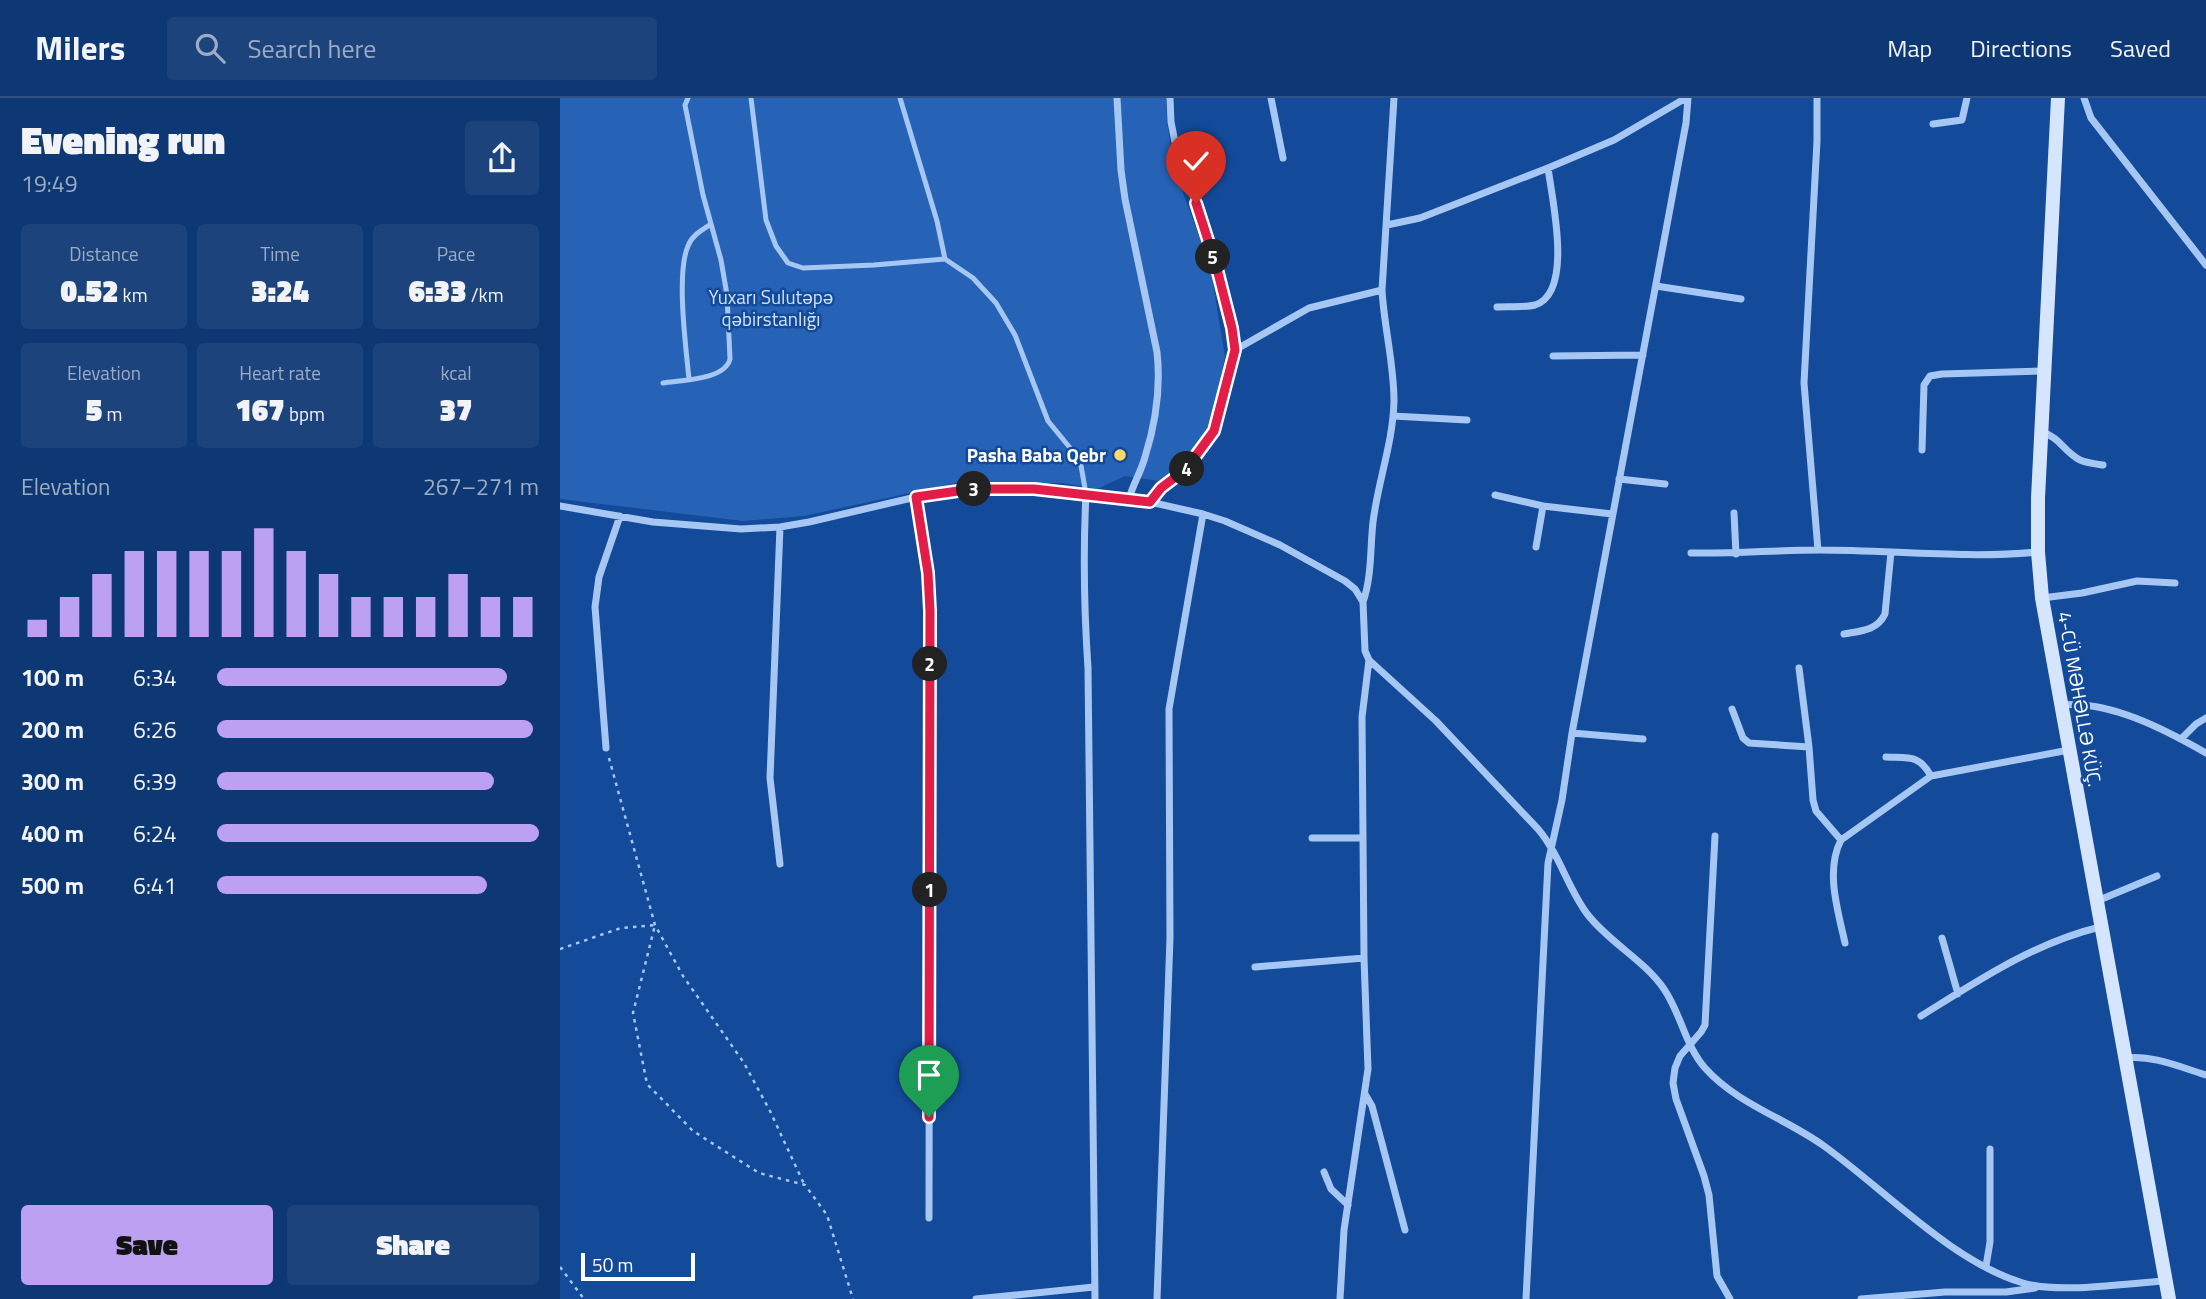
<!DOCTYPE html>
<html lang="en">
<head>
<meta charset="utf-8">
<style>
  :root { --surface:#0e3873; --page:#1c437b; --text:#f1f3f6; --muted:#9bacc4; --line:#2e5285; --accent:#bca0f2 }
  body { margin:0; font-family:"Titillium Web",sans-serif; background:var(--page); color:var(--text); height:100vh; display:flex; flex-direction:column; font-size:26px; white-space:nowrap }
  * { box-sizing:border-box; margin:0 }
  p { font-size:23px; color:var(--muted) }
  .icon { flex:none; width:38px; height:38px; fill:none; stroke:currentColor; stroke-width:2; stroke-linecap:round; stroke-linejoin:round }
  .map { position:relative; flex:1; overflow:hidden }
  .sheet { display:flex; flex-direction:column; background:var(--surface); width:560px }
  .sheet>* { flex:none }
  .scale { position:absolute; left:21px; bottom:18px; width:114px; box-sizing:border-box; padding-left:7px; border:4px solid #fff; border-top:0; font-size:19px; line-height:24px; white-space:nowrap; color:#fff; -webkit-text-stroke:5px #134a99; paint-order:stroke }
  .pin { position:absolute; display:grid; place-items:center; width:60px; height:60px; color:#fff; margin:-72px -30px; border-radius:50% 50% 50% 0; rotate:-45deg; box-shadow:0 0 7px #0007 }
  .pin .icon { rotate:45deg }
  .km { position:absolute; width:35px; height:35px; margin:-18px; border-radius:50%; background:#222; color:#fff; font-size:19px; line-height:35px; text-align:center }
  .round { display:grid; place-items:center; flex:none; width:74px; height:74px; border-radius:7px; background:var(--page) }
  .overview { display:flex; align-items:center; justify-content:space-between; height:119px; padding:0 21px }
  h1 { font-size:38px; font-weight:800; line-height:52px }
  .figures { display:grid; grid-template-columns:repeat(3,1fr); gap:10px; height:119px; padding:7px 21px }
  .figures div { display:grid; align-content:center; border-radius:7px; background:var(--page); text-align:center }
  .figures b { font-size:30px; font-weight:800 }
  .figures small { font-size:19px; font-weight:400 }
  .figures p { font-size:19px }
  .chart { height:196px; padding:14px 21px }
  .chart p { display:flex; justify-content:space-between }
  .chart svg { width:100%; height:126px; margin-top:7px; stroke:var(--accent); stroke-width:6 }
  .primary-button { display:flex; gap:14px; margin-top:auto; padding:14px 21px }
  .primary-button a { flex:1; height:80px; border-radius:7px; background:var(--accent); color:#111; font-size:28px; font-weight:800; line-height:80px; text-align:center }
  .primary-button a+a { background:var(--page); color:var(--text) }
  ul { padding:0 21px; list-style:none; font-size:23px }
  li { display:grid; grid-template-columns:112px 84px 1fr; align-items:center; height:52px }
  li i { height:18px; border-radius:9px; background:var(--accent) }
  header { display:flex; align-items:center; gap:42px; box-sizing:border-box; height:98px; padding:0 35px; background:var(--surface); border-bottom:2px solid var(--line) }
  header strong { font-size:33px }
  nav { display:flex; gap:38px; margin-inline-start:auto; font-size:24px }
  .search { width:490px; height:63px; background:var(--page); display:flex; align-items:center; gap:18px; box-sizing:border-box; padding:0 24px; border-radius:7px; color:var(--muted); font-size:26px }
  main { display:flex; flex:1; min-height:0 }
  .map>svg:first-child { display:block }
  .green { fill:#2663b7 }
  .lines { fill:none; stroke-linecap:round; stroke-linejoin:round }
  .path { stroke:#a6c7f3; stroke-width:2.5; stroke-dasharray:3.5 5; stroke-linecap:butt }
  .lane { stroke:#a6c7f3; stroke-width:5 }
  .street { stroke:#a6c7f3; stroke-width:7 }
  .secondary { stroke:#d5e5fd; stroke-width:14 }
  .route-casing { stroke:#fff; stroke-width:14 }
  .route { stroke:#e11d48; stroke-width:9 }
  .poi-dot { fill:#ffd868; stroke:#134a99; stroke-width:2.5 }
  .labels { text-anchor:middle; stroke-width:5; stroke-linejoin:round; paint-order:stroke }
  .park-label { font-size:19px; fill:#cee2fd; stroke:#134a99 }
  .poi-label { font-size:19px; font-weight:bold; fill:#fff; stroke:#134a99; text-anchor:end }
  .street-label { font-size:19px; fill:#fff; stroke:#134a99 }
</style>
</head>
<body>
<header>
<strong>Milers</strong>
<div class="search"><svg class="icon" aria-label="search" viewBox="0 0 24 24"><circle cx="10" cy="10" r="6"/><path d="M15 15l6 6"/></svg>Search here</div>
<nav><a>Map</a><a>Directions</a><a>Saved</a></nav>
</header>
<main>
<section class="sheet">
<div class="overview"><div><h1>Evening run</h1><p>19:49</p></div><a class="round"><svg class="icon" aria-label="share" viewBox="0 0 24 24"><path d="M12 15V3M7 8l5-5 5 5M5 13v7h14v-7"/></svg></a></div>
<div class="figures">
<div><p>Distance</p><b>0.52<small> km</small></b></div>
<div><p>Time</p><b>3:24</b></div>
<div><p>Pace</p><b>6:33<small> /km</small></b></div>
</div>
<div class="figures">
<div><p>Elevation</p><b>5<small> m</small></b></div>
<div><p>Heart rate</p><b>167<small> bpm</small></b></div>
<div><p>kcal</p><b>37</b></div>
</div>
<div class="chart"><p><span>Elevation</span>267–271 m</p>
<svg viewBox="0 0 160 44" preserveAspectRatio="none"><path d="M5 44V38M15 44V30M25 44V22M35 44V14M45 44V14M55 44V14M65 44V14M75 44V6M85 44V14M95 44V22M105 44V30M115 44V30M125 44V30M135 44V22M145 44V30M155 44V30"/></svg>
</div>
<ul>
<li><b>100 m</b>6:34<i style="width:90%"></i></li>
<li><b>200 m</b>6:26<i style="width:98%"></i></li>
<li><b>300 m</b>6:39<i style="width:86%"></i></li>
<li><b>400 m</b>6:24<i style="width:100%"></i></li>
<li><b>500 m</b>6:41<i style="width:84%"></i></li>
</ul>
<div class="primary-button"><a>Save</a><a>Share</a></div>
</section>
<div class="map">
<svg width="1646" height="1201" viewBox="0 0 1646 1201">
  <rect width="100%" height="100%" fill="#134a99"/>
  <path class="green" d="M 0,0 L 606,0 L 607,25 L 616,76 L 650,168 L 665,259 L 650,328 L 628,360 L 599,383 L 565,378 L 537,391 L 503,385 L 396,385 L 244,418 L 183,423 L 0,401 Z"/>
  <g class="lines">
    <path class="path" d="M 49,660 L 95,827 L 123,878 L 184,965 L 210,1013 L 244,1086
      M 0,851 L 61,830 L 95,827 L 73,915 L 87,986 L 133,1033 L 199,1075 L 245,1087 L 267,1117 L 293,1201
      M 0,1169 L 24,1201"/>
    <path class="lane" d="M 191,0 L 206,122 L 216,148 L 228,165 L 243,170 L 314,167 L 385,161 L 413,180 L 436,205 L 455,237 L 488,323 L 520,362 L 526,396
      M 340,0 L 377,123 L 385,161
      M 129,281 C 126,250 116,175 128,148 C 132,137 142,132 151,126
      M 103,285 C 121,282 165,282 170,261 L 167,197 L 161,162 L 143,97 L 125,7 L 128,0"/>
    <path class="street" d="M 557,0 L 561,72 L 565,101 L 597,254 C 601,290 596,324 585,359 C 581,374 573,386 569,401
      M 711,0 L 723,60
      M 1257,0 L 1257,43 L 1244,285 L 1258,452
      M 1524,0 L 1531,20 L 1646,167
      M 1373,26 L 1402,22 L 1407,0
      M 827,127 L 860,120 L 988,70 L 1054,42 L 1126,0
      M 1096,188 L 1181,201
      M 937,209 C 949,208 964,210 975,207 C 1014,195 992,101 988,70
      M 675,252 L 749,210 L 822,192
      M 993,258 L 1083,257
      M 833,318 L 907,322
      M 1481,334 C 1499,338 1504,354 1520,362 C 1527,365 1536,366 1543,367
      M 1362,352 L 1364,287 L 1370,278 L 1382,276 L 1484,273
      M 1059,381 L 1105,386
      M 526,396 C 523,454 524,511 528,570 L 535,1201
      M 935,397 L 983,408 L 1052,416
      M 356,399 L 368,475 L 370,513 L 369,1120
      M 590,404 L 601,390 L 626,371 L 654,333 L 675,252 L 672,231 L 656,167 L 615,44 L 611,24 L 610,0
      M 0,408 L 93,424 L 181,431 L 220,429 L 249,424 L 356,399 L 413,392 L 474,392 L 590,404 L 643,416 L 665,423 L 720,447 L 785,483 L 795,491 L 803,504 L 805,553 L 809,562 L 876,623 L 978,731 C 1000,757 1008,791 1028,817 C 1050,845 1084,862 1104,891 C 1121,916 1125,947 1145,970 C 1177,1006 1227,1021 1264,1048 C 1324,1091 1392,1164 1463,1185 C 1499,1196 1567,1185 1605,1183
      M 1174,415 L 1176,456
      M 220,429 L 210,680 L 220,766
      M 976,449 L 983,408
      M 1131,455 C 1174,456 1216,452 1259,452 C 1332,452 1405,461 1478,454
      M 1482,500 L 1522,495 L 1577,483 L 1615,485
      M 803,504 C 812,478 810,451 813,424 C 818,383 833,345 834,303 C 834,265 824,229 822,192 L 834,0
      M 1284,536 C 1300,533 1317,533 1325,516 L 1331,454
      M 1239,570 L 1249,649 L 1253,702 L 1256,713 L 1281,742
      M 1502,607 C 1549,602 1606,632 1646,655
      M 1172,611 L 1183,640 L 1189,645 L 1249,649
      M 1012,635 L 1083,641
      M 1621,641 L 1636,626 L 1646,620
      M 46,650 L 35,509 L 39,479 L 60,418
      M 1326,659 C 1348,660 1359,656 1371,678
      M 1155,738 L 1145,927 L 1141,934 L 1120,958 L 1115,970 L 1113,985 L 1116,1001 L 1144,1078 L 1149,1097 L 1157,1178 L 1170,1201
      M 752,740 L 803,740
      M 1537,803 L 1597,778
      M 1382,840 L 1398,896
      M 1285,845 C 1278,813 1265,773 1281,742 L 1371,678 L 1509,652
      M 695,869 L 804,860
      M 1361,918 C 1419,882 1474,845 1540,829
      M 1566,960 C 1593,957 1620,969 1646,977
      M 805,996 L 812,1008 L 845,1132
      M 764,1074 L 771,1091 L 788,1107
      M 1426,1168 L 1430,1144 L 1430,1051
      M 416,1201 L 534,1189
      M 597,1201 L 610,840 L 609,611 L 643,416
      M 780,1201 L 784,1132 L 808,971 L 804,860 L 802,619 L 809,562
      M 966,1201 L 988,765 L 1002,702 L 1012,635 L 1126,25 L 1128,0
      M 1301,1201 L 1385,1194 L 1446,1194 L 1475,1190"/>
    <path class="secondary" d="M 1498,0 L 1478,400 L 1478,454 L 1482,500 L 1609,1201"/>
  </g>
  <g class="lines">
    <g class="route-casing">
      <path id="route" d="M 369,1019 L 370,513 L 368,475 L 356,399 L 412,391 L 474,391 L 590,404 L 601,390 L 626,371 L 654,333 L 675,252 L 672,230 L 656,167 L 636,105"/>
    </g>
    <use href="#route" class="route"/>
  </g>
  <circle class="poi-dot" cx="560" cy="357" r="7"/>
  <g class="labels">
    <g class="park-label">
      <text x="211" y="206">Yuxarı Sulutəpə<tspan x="211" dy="22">qəbirstanlığı</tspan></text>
    </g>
    <g class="poi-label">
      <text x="546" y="364">Pasha Baba Qebr</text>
    </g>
    <g class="street-label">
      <text transform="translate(1520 601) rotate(80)" y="7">4-CÜ MƏHƏLLƏ KÜÇ.</text>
    </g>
  </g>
</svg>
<div class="scale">50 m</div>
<div class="pin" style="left:369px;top:1019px;background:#1e9e55"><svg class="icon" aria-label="arrive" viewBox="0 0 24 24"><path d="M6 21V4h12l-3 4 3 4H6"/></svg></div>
<div class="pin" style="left:636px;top:105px;background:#d93025"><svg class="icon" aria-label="check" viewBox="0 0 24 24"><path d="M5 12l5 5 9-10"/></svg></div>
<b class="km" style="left:370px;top:792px">1</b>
<b class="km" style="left:370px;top:566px">2</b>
<b class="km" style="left:414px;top:391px">3</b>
<b class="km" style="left:627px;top:371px">4</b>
<b class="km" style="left:653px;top:159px">5</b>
</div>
</main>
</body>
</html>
